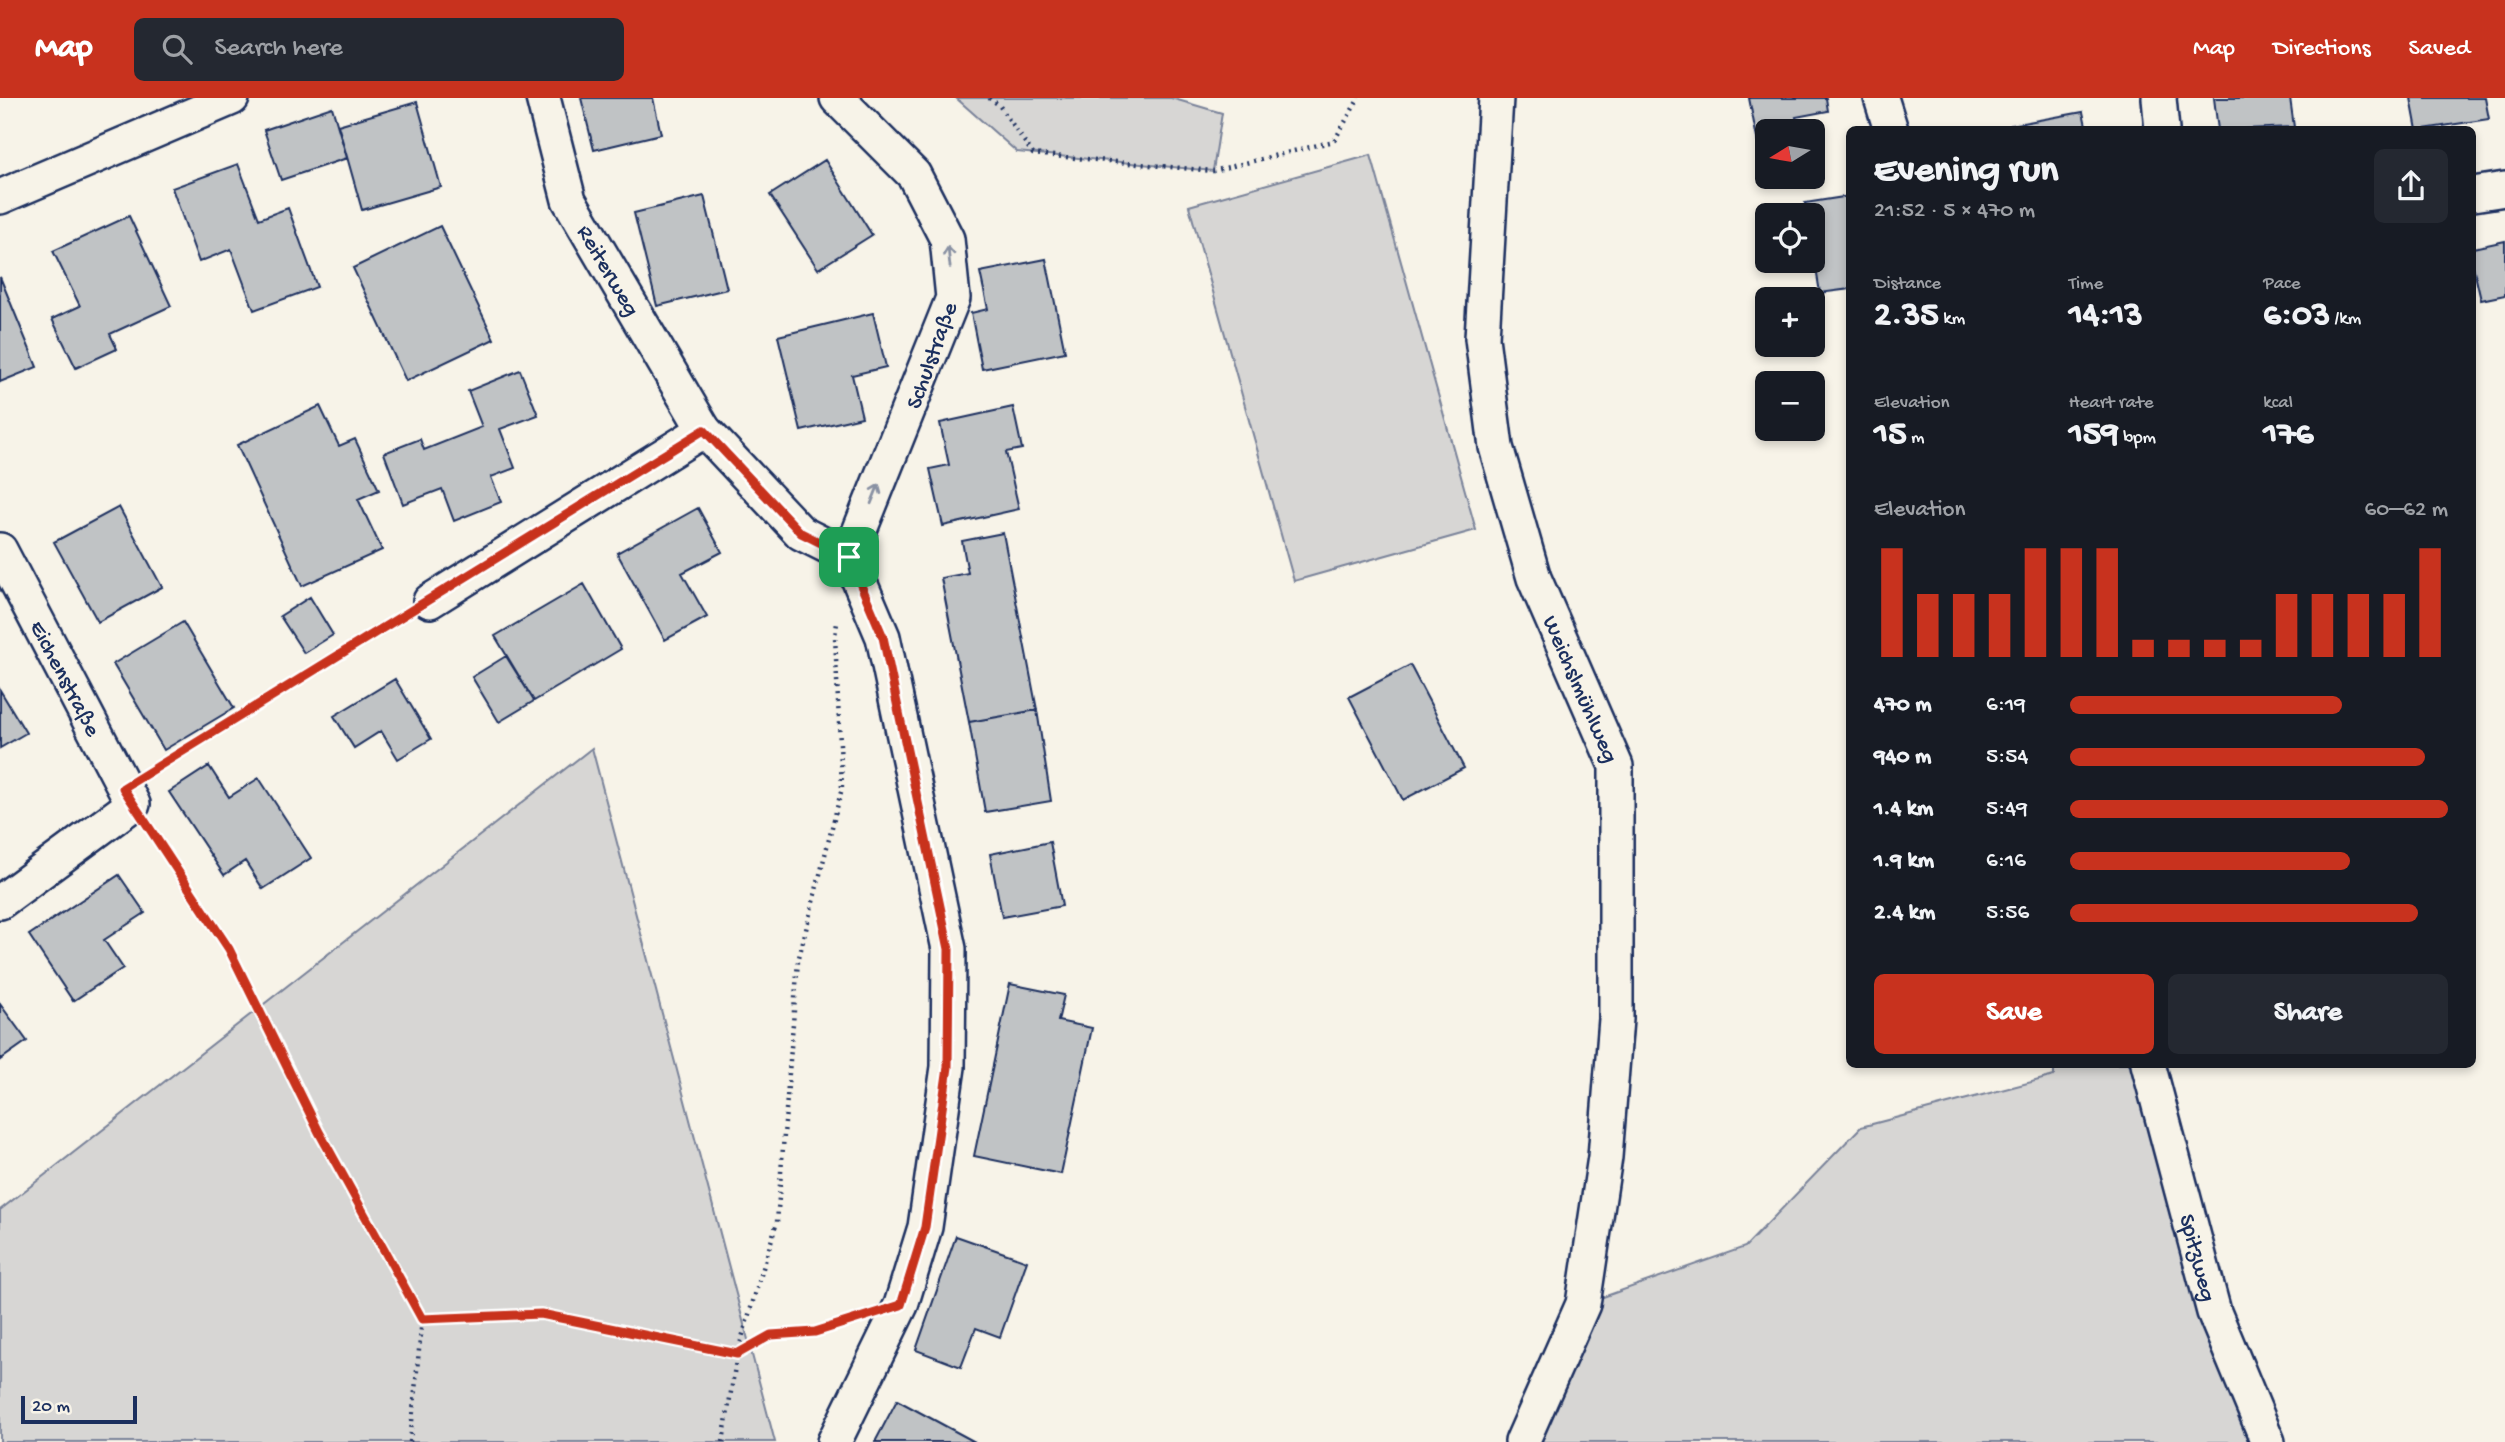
<!DOCTYPE html>
<html lang="en">
<head>
<meta charset="utf-8">
<style>
  :root { --surface:#171b24; --page:#242831; --text:#f1f3f6; --muted:#9ea1a6; --accent:#c8321e }
  body { margin:0; font-family:"Gochi Hand",sans-serif; background:var(--page); color:var(--text); height:100vh; display:flex; flex-direction:column; font-size:26px; white-space:nowrap }
  * { box-sizing:border-box; margin:0 }
  p { font-size:23px; color:var(--muted) }
  .icon { flex:none; width:38px; height:38px; fill:none; stroke:currentColor; stroke-width:2; stroke-linecap:round; stroke-linejoin:round }
  .map { position:relative; flex:1; overflow:hidden }
  .drawer { position:absolute; left:1846px; top:28px; width:630px; height:942px; display:flex; flex-direction:column; background:var(--surface); border-radius:10px; box-shadow:0 4px 10px #0003 }
  .drawer>* { flex:none }
  .needle { width:46px; rotate:259deg }
  .controls { position:absolute; left:1755px; top:21px; display:grid; gap:14px }
  .controls a { display:grid; place-items:center; width:70px; height:70px; border-radius:10px; background:var(--surface); box-shadow:0 4px 10px #0003; font-size:35px }
  .scale { position:absolute; left:21px; bottom:18px; width:116px; box-sizing:border-box; padding-left:7px; border:4px solid #1b2f5e; border-top:0; font-size:19px; line-height:24px; white-space:nowrap; color:#1b2f5e; -webkit-text-stroke:5px #f7f3e8; paint-order:stroke }
  .pin { position:absolute; display:grid; place-items:center; width:60px; height:60px; color:#fff; margin:-30px; border-radius:14px; box-shadow:0 4px 10px #0006 }
  .round { display:grid; place-items:center; flex:none; width:74px; height:74px; border-radius:10px; background:var(--page) }
  .summary { display:flex; align-items:center; justify-content:space-between; height:119px; padding:0 28px }
  h1 { font-size:38px; font-weight:800; line-height:52px }
  .metrics { display:grid; grid-template-columns:repeat(3,1fr); gap:10px; height:119px; padding:7px 28px }
  .metrics div { display:grid; align-content:center }
  .metrics b { font-size:35px; font-weight:800 }
  .metrics small { font-size:19px; font-weight:400 }
  .metrics p { font-size:19px }
  .chart { height:196px; padding:14px 28px }
  .chart p { display:flex; justify-content:space-between }
  .chart svg { width:100%; height:126px; margin-top:7px; stroke:var(--accent); stroke-width:6 }
  .button { display:flex; gap:14px; margin-top:auto; padding:14px 28px }
  .button a { flex:1; height:80px; border-radius:10px; background:var(--accent); color:#fff; font-size:28px; font-weight:800; line-height:80px; text-align:center }
  .button a+a { background:var(--page); color:var(--text) }
  ul { padding:0 28px; list-style:none; font-size:23px }
  li { display:grid; grid-template-columns:112px 84px 1fr; align-items:center; height:52px }
  li i { height:18px; border-radius:9px; background:var(--accent) }
  header { display:flex; align-items:center; gap:42px; box-sizing:border-box; height:98px; padding:0 35px; background:var(--accent); color:#fff }
  header strong { font-size:33px }
  nav { display:flex; gap:38px; margin-inline-start:auto; font-size:24px }
  .search { width:490px; height:63px; background:var(--page); display:flex; align-items:center; gap:18px; box-sizing:border-box; padding:0 24px; border-radius:10px; color:var(--muted); font-size:26px }
  .map>svg:first-child { display:block }
  .green { fill:#d7d6d4; stroke:#798299; stroke-width:2 }
  .building { fill:#c0c3c5; stroke:#1b2f5e; stroke-width:2 }
  .lines { fill:none; stroke-linecap:round; stroke-linejoin:round }
  .minor-casing { stroke:#1b2f5e; stroke-width:38 }
  .path { stroke:#1b2f5e; stroke-width:4.5; stroke-dasharray:2 5; stroke-linecap:butt }
  .minor { stroke:#f7f3e8; stroke-width:33 }
  .oneway { stroke:#8991a3 }
  .route-casing { stroke:#fff; stroke-width:14 }
  .route { stroke:#c8321e; stroke-width:9 }
  .labels { text-anchor:middle; stroke-width:6; stroke-linejoin:round; paint-order:stroke }
  .street-label { font-size:23px; fill:#1b2f5e; stroke:#f7f3e8 }
</style>
</head>
<body>
<header>
<strong>Map</strong>
<div class="search"><svg class="icon" aria-label="search" viewBox="0 0 24 24"><circle cx="10" cy="10" r="6"/><path d="M15 15l6 6"/></svg>Search here</div>
<nav><a>Map</a><a>Directions</a><a>Saved</a></nav>
</header>
<div class="map">
<svg width="2505" height="1344" viewBox="0 0 2505 1344">
  <rect width="100%" height="100%" fill="#f7f3e8"/>
  <filter id="ink" filterUnits="userSpaceOnUse"><feTurbulence type="fractalNoise" baseFrequency=".0143" numOctaves="2"/><feDisplacementMap in="SourceGraphic" scale="14" xChannelSelector="R" yChannelSelector="G"/><feConvolveMatrix kernelMatrix="1 2 1 2 8 2 1 2 1" color-interpolation-filters="sRGB"/></filter>
  <g filter="url(#ink)">
    <path class="green" d="M 956,0 L 1171,0 L 1222,15 L 1213,73 L 1017,54 Z
      M 1371,57 L 1476,432 L 1294,483 L 1189,108 Z
      M 592,650 L 775,1344 L 0,1344 L 0,1112 Z
      M 2054,966 L 2148,966 L 2268,1344 L 1522,1344 L 1583,1206 L 1745,1149 L 1861,1029 L 2054,978 Z"/>
    <path class="building" d="M 581,0 L 653,0 L 661,36 L 594,52 Z
      M 1749,0 L 1826,0 L 1828,13 L 1796,19 L 1799,33 L 1768,33 L 1768,55 L 1760,56 Z
      M 2214,0 L 2290,0 L 2294,29 L 2218,32 Z
      M 2411,0 L 2485,0 L 2489,21 L 2417,32 Z
      M 417,4 L 441,89 L 362,112 L 338,27 Z
      M 332,9 L 347,60 L 281,82 L 264,32 Z
      M 2083,14 L 2087,32 L 2012,32 L 2011,27 Z
      M 825,62 L 872,137 L 818,171 L 770,97 Z
      M 238,66 L 259,121 L 288,110 L 317,189 L 254,212 L 231,151 L 199,164 L 172,90 Z
      M 704,98 L 727,191 L 657,208 L 634,115 Z
      M 1850,98 L 1850,191 L 1820,195 L 1813,152 L 1813,117 L 1807,117 L 1805,105 Z
      M 129,118 L 171,208 L 110,236 L 117,251 L 76,270 L 52,221 L 80,208 L 53,153 Z
      M 440,128 L 494,241 L 406,283 L 353,170 Z
      M 2505,143 L 2505,197 L 2481,202 L 2473,168 L 2473,150 Z
      M 1046,161 L 1065,254 L 982,271 L 971,215 L 988,211 L 980,174 Z
      M 0,179 L 37,269 L 0,284 Z
      M 873,215 L 886,269 L 852,277 L 862,319 L 801,333 L 778,238 Z
      M 520,272 L 538,317 L 500,331 L 515,370 L 491,379 L 501,404 L 454,423 L 442,391 L 403,406 L 384,355 L 420,341 L 424,352 L 482,329 L 468,293 Z
      M 320,308 L 339,348 L 355,341 L 379,392 L 358,401 L 382,452 L 302,488 L 237,347 Z
      M 1013,309 L 1022,351 L 1006,354 L 1019,411 L 943,428 L 930,371 L 949,367 L 940,325 Z
      M 119,409 L 162,489 L 98,524 L 54,444 Z
      M 698,410 L 722,454 L 682,475 L 707,519 L 665,542 L 617,455 Z
      M 1003,435 L 1037,612 L 969,624 L 941,480 L 968,475 L 962,443 Z
      M 584,486 L 621,551 L 534,603 L 495,538 Z
      M 310,499 L 333,537 L 304,555 L 280,518 Z
      M 183,524 L 234,610 L 164,652 L 113,566 Z
      M 506,558 L 534,603 L 499,624 L 472,579 Z
      M 1410,567 L 1464,670 L 1403,702 L 1349,599 Z
      M 395,581 L 431,641 L 398,661 L 381,633 L 354,650 L 334,618 Z
      M 0,592 L 26,635 L 0,650 Z
      M 1037,612 L 1051,703 L 985,714 L 969,624 Z
      M 209,668 L 229,699 L 259,680 L 311,760 L 263,791 L 245,763 L 224,777 L 169,694 Z
      M 1050,744 L 1062,808 L 1002,819 L 990,756 Z
      M 119,777 L 145,815 L 104,842 L 123,870 L 73,903 L 29,837 Z
      M 1010,886 L 1064,897 L 1058,923 L 1092,930 L 1061,1076 L 974,1058 Z
      M 0,906 L 27,943 L 0,962 Z
      M 956,1138 L 1027,1163 L 1000,1239 L 976,1230 L 961,1269 L 916,1252 Z
      M 897,1302 L 975,1344 L 875,1344 Z"/>
    <g class="lines">
      <g class="minor-casing">
        <g id="minor">
          <path id="s1" d="M 543,0 L 569,102 L 704,332 L 801,435 L 849,459 L 883,539 L 949,851 L 948,969 L 925,1129 L 901,1207 L 834,1344"/>
          <path d="M 837,0 L 914,77 L 947,141 L 953,200 L 849,459"/>
          <path id="s2" d="M 1496,0 L 1482,240 L 1496,349 L 1534,480 L 1616,668 L 1616,921 L 1605,1059 L 1583,1206 L 1522,1344"/>
          <path d="M 1881,0 L 1891,32"/>
          <path d="M 2159,0 L 2162,32"/>
          <path d="M 2473,96 L 2505,91"/>
          <path d="M 0,99 L 232,0"/>
          <path id="s3" d="M 0,452 L 133,706 L 0,804"/>
          <path d="M 430,503 L 704,332"/>
          <path id="s4" d="M 2148,966 L 2214,1214 L 2268,1344"/>
        </g>
      </g>
      <path class="path" d="M 989,0 L 999,7 L 1033,56 L 1213,73 L 1334,43 L 1359,0
        M 156,670 L 399,522
        M 153,736 L 229,851 L 319,1034 L 422,1221
        M 410,1344 L 422,1221 L 541,1216 L 737,1256 L 777,1124 L 798,863 L 842,690 L 835,538 L 837,525
        M 723,1344 L 737,1256 L 771,1236 L 815,1234 L 853,1222"/>
      <use href="#minor" class="minor"/>
    </g>
    <defs><path id="oneway-shaft" d="M-6 0H5M1.5-3L5.5 0L1.5 3" fill="none" stroke-width="1.6" stroke-linecap="round" stroke-linejoin="round" transform="scale(1.75)"/></defs>
    <g class="oneway">
      <use href="#oneway-shaft" transform="translate(949 159) rotate(-96)"/>
      <use href="#oneway-shaft" transform="translate(875 396) rotate(-68)"/>
    </g>
  </g>
  <g class="lines" filter="url(#ink)">
    <g class="route-casing">
      <path id="route" d="M 704,332 L 801,435 L 849,459 L 883,539 L 949,851 L 948,969 L 925,1129 L 901,1207 L 815,1234 L 771,1237 L 737,1256 L 541,1216 L 422,1221 L 319,1034 L 229,851 L 123,690 Z"/>
    </g>
    <use href="#route" class="route"/>
  </g>
  <g class="labels">
    <g class="street-label">
      <text dy="8" stroke="none"><textPath href="#s1" startOffset="186">Reiterweg</textPath></text>
      <text transform="translate(930 257) rotate(-70)" y="8">Schulstraße</text>
      <text dy="8" stroke="none"><textPath href="#s3" startOffset="144">Eichenstraße</textPath></text>
      <text dy="8" stroke="none"><textPath href="#s2" startOffset="607">Weichslmühlweg</textPath></text>
      <text dy="8" stroke="none"><textPath href="#s4" startOffset="200">Spitzweg</textPath></text>
    </g>
  </g>
</svg>
<div class="controls">
<a><svg class="needle" viewBox="-14 -14 28 28"><path d="M0-13l5 13h-10z" fill="#e53935"/><path d="M0 13l5-13h-10z" fill="#9ea1a6"/></svg></a>
<a><svg class="icon" aria-label="locate" viewBox="0 0 24 24"><circle cx="12" cy="12" r="6"/><path d="M12 2v4M12 18v4M2 12h4M18 12h4"/></svg></a>
<a>+</a>
<a>−</a>
</div>
<div class="scale">20 m</div>
<div class="pin" style="left:849px;top:459px;background:#1e9e55"><svg class="icon" aria-label="arrive" viewBox="0 0 24 24"><path d="M6 21V4h12l-3 4 3 4H6"/></svg></div>
<section class="drawer">
<div class="summary"><div><h1>Evening run</h1><p>21:52 · 5 × 470 m</p></div><a class="round"><svg class="icon" aria-label="share" viewBox="0 0 24 24"><path d="M12 15V3M7 8l5-5 5 5M5 13v7h14v-7"/></svg></a></div>
<div class="metrics">
<div><p>Distance</p><b>2.35<small> km</small></b></div>
<div><p>Time</p><b>14:13</b></div>
<div><p>Pace</p><b>6:03<small> /km</small></b></div>
</div>
<div class="metrics">
<div><p>Elevation</p><b>15<small> m</small></b></div>
<div><p>Heart rate</p><b>159<small> bpm</small></b></div>
<div><p>kcal</p><b>176</b></div>
</div>
<div class="chart"><p><span>Elevation</span>60–62 m</p>
<svg viewBox="0 0 160 44" preserveAspectRatio="none"><path d="M5 44V6M15 44V22M25 44V22M35 44V22M45 44V6M55 44V6M65 44V6M75 44V38M85 44V38M95 44V38M105 44V38M115 44V22M125 44V22M135 44V22M145 44V22M155 44V6"/></svg>
</div>
<ul>
<li><b>470 m</b>6:19<i style="width:72%"></i></li>
<li><b>940 m</b>5:54<i style="width:94%"></i></li>
<li><b>1.4 km</b>5:49<i style="width:100%"></i></li>
<li><b>1.9 km</b>6:16<i style="width:74%"></i></li>
<li><b>2.4 km</b>5:56<i style="width:92%"></i></li>
</ul>
<div class="button"><a>Save</a><a>Share</a></div>
</section>
</div>
</body>
</html>
